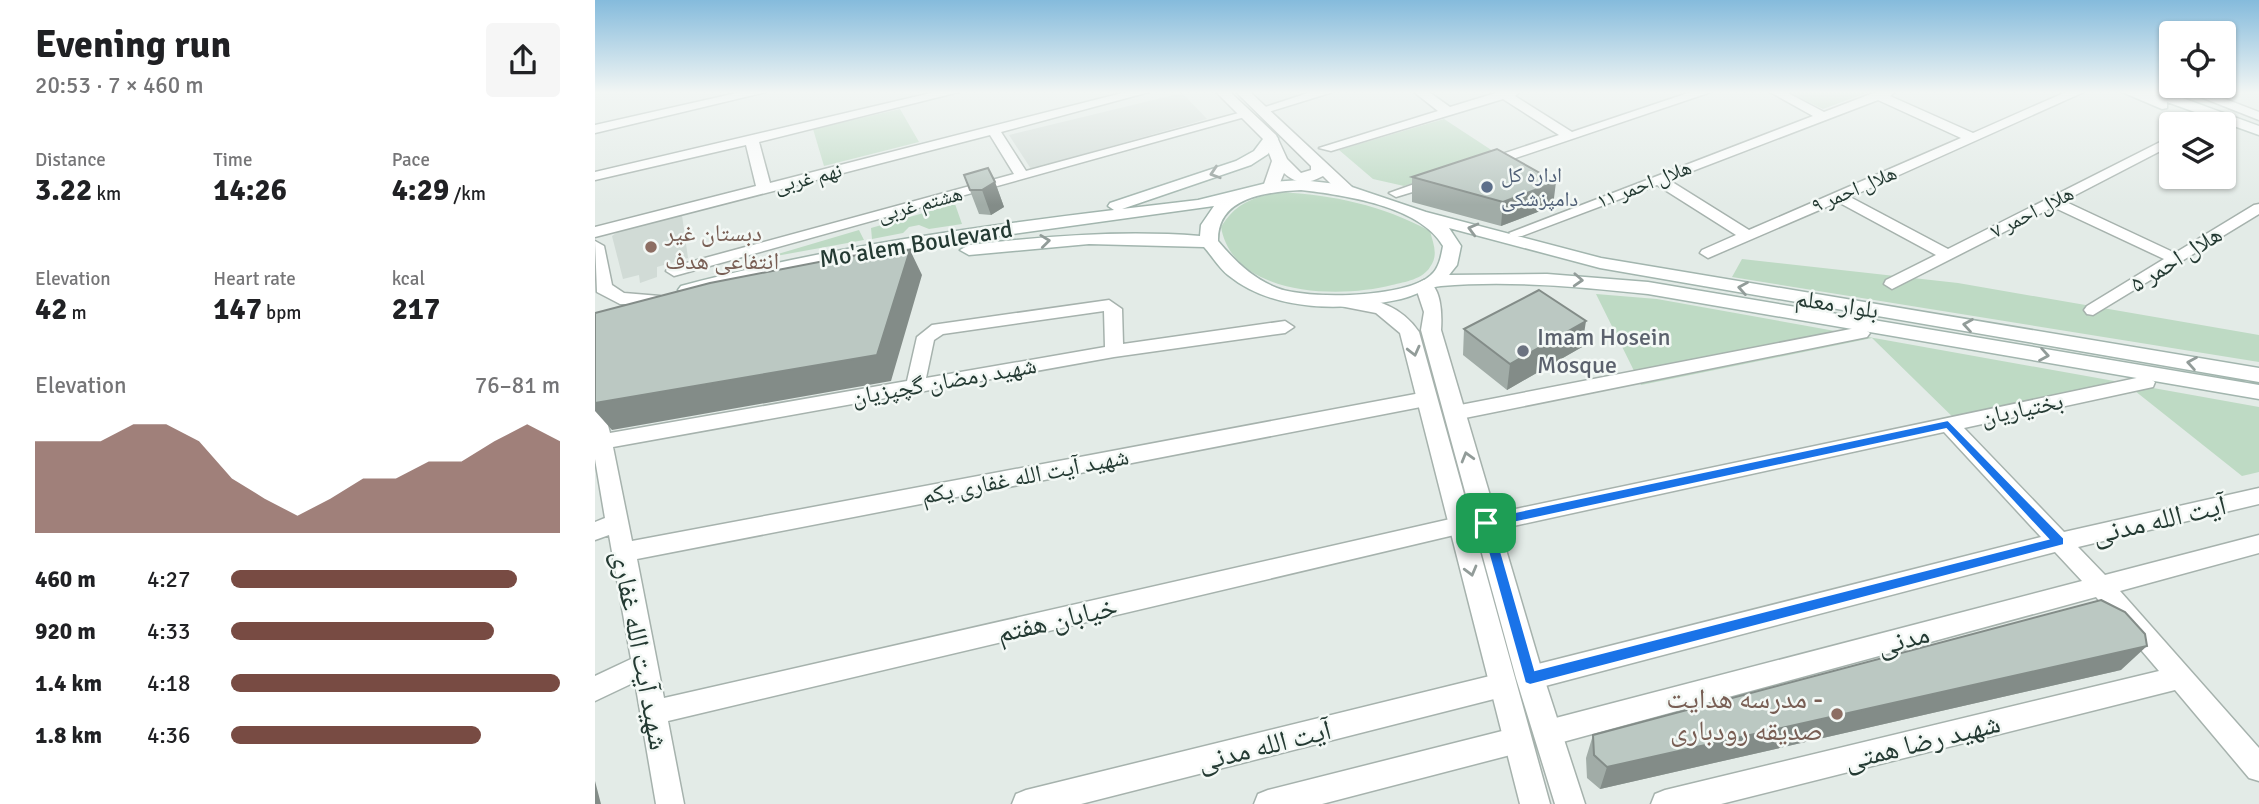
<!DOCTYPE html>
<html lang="en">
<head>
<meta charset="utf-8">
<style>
  :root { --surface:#fff; --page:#f6f6f6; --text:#202124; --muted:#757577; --accent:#784b43 }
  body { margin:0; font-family:Signika,"Noto Naskh Arabic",sans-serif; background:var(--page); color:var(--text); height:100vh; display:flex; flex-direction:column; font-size:26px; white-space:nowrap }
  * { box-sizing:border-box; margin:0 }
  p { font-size:23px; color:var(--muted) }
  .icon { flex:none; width:38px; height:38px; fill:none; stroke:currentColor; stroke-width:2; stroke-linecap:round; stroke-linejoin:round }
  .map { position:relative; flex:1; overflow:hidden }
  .details { display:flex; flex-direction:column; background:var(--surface); width:595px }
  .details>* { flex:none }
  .tools { position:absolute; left:1564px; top:21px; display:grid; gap:14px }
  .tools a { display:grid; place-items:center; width:77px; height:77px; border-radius:7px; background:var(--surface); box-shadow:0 2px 5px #0004; font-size:35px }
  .pin { position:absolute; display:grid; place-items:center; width:60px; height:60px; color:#fff; margin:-30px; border-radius:14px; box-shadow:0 4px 10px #0006 }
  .round { display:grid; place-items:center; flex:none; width:74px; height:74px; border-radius:7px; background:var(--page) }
  .summary { display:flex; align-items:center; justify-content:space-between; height:119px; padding:0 35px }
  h1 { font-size:38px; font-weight:700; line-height:52px }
  .metrics { display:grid; grid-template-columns:repeat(3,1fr); gap:10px; height:119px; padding:7px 35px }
  .metrics div { display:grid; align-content:center }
  .metrics b { font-size:30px; font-weight:700 }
  .metrics small { font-size:19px; font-weight:400 }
  .metrics p { font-size:19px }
  .chart { height:196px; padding:14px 35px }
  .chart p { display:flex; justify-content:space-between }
  .chart svg { width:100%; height:126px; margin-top:7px; fill:var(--accent); opacity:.7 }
  ul { padding:0 35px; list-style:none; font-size:23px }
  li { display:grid; grid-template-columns:112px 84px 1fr; align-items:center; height:52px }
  li i { height:18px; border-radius:9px; background:var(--accent) }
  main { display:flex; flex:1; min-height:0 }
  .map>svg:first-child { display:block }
  .built { fill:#d1dbd6 }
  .green { fill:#bedac4 }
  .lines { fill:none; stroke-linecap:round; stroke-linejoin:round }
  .minor-casing { stroke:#a6b2ad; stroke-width:3 }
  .tertiary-casing { stroke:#a6b2ad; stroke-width:3 }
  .secondary-casing { stroke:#a2b5ae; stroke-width:3 }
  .minor { fill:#fff; fill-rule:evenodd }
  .tertiary { fill:#fff; fill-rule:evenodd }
  .secondary { fill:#fff; fill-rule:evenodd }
  .wall { fill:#a1aca7 }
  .shaded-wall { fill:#838c88 }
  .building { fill:#bbc8c2; stroke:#838c88; stroke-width:2 }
  .oneway { stroke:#929c99 }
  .route { fill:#1a73e8; stroke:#fff; stroke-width:2; fill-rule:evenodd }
  .service-dot { fill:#5c6f8a; stroke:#f3f8f5; stroke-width:2.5 }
  .education-dot { fill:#8d6e63; stroke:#f3f8f5; stroke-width:2.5 }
  .worship-dot { fill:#6b7280; stroke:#f3f8f5; stroke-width:2.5 }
  .labels { text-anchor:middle; stroke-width:5; stroke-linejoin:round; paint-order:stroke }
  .far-service-label { font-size:21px; fill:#4e5e75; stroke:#f3f8f5; text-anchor:start }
  .far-street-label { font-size:21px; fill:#243a33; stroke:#f3f8f5 }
  .education-label { font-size:24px; fill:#785e54; stroke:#f3f8f5; text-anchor:start }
  .street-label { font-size:24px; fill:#243a33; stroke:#f3f8f5 }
  .worship-label { font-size:24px; fill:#5b616d; stroke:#f3f8f5; text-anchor:start }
  .near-street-label { font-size:28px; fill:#243a33; stroke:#f3f8f5 }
  .near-education-label { font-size:28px; fill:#785e54; stroke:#f3f8f5; text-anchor:end }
</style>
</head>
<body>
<main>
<section class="details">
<div class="summary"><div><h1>Evening run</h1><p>20:53 · 7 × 460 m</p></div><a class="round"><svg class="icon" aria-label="share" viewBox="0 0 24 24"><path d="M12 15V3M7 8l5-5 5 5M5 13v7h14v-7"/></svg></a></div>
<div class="metrics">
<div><p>Distance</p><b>3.22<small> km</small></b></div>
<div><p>Time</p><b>14:26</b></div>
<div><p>Pace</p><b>4:29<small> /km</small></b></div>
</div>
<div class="metrics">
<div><p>Elevation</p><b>42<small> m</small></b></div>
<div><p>Heart rate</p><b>147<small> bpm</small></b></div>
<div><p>kcal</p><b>217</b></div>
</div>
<div class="chart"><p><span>Elevation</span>76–81 m</p>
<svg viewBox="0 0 160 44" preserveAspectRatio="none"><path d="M0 44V12L10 12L20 12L30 6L40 6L50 12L60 25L70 32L80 38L90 32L100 25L110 25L120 19L130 19L140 12L150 6L160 12V44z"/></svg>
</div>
<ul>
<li><b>460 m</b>4:27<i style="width:87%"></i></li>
<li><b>920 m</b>4:33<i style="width:80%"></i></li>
<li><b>1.4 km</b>4:18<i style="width:100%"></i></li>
<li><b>1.8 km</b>4:36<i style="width:76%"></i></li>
</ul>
</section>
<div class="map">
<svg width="1664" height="804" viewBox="0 0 1664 804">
  <rect width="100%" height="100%" fill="#e3ebe7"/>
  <path class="built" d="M 587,93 L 612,119 L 436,169 L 414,135 Z
    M 87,215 L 93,258 L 62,267 L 62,277 L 45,283 L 44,275 L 28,279 L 17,236 L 27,229 Z"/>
  <path class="green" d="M 1193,92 L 1274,92 L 1228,109 Z
    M 305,109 L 324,142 L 229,166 L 218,129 Z
    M 849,119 L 904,155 L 809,186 L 778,179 L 744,150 Z
    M 685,192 C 739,195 786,205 835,231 C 838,243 844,255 835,267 C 828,279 810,282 797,285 C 743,299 638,296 626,227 C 642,202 657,198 685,192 Z
    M 360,204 L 367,224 L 334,229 L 324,225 L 314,227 L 308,233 L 277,239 L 276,228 Z
    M 264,230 L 269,240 L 181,256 L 112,275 Z
    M 1147,259 L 1363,283 L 1664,335 L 1664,362 L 1137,277 Z
    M 1001,294 L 1062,299 L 1664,407 L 1664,472 L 1647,476 L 1535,387 L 1368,427 L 1277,338 L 1046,385 Z"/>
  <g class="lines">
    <g class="minor-casing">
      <path id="minor" d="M 146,92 L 171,92 L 0,133 L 0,125 Z
        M 340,92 L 364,92 L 164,142 L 175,183 L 531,92 L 554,92 L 406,132 L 431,171 L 651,111 L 657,115 L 79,276 L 71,271 L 73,268 L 419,174 L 395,135 L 0,237 L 0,227 L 161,186 L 151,145 L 0,180 L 0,172 Z
        M 716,92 L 738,92 L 667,114 L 661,110 Z
        M 819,92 L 834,92 L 855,107 L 904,92 L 925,92 L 920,96 L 977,132 L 1096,92 L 1116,92 L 891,168 L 886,167 L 886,161 L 964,135 L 908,99 L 736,151 L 724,148 L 843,111 Z
        M 1175,92 L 1191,92 L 1229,112 L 1281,92 L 1300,92 L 1295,96 L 1378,133 L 1471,92 L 1489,92 L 1255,197 L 1353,249 L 1577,136 L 1577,145 L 1469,201 L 1580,253 L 1659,205 L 1664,204 L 1664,214 L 1498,315 L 1492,314 L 1489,310 L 1492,306 L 1569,259 L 1458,207 L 1297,289 L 1289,284 L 1291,280 L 1341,255 L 1243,202 L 1113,258 L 1105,253 L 1107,250 L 1141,235 L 1062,185 L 927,236 L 917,236 L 914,233 L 1218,116 ZM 1283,100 L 1366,138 L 1154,230 L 1074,180 Z
        M 1593,92 L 1612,92 L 1664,112 L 1664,120 Z
        M 1612,118 L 1617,119 L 1617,124 L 1600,124 Z
        M 842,176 L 849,180 L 847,183 L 801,197 L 794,193 Z
        M 514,300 L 527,309 L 528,344 L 690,321 L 699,327 L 690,333 L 519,357 L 18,447 L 37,541 L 831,392 L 841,399 L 831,406 L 42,559 L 69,698 L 864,517 L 872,520 L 875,526 L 872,532 L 73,721 L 89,804 L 61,804 L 40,682 L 0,701 L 0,676 L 36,659 L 14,535 L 0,540 L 0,522 L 10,518 L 0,459 L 0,407 L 10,414 L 15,433 L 312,381 L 322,337 L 337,325 ZM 509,311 L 510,347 L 331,378 L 339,340 L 348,334 Z
        M 1266,327 L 1275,333 L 1272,337 L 860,420 L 850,413 L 860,406 Z
        M 1551,376 L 1560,382 L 1558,387 L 1369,428 L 1469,532 L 1664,488 L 1664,504 L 1483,547 L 1510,575 L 1664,535 L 1664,553 L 1525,591 L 1664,748 L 1664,781 L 1654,778 L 1580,690 L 1126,804 L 1056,804 L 1060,794 L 1070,790 L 1564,671 L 1501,597 L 953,746 L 944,742 L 940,733 L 944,724 L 953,720 L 1487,581 L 1460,552 L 935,690 L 926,686 L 922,678 L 926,670 L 935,666 L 1446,537 L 1349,432 L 891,532 L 883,529 L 880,523 L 883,517 Z
        M 907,673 L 916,677 L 920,685 L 916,693 L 907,697 L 486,804 L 417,804 L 421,794 L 431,790 Z
        M 923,727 L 932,731 L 936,740 L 932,749 L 923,753 L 727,804 L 659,804 L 663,794 L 673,790 Z"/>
    </g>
    <g class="tertiary-casing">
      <path id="tertiary" d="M 621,92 L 635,92 L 681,135 L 692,159 L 706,173 L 716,170 L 716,166 L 641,92 L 655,92 L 757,187 L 757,193 L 745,193 L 728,176 C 713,184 702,185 689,173 L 682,190 L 670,190 L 668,187 L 677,161 L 669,140 Z
        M 0,241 L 9,246 L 17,285 L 29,293 L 65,296 L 67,300 L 65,304 L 25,304 L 2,292 Z
        M 829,280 C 847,284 847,315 846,330 L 949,678 L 990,804 L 960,804 L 921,678 L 826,330 L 829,312 L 820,285 Z
        M 752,296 C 782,299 806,306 824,332 L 955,804 L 925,804 L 805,333 L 781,313 L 745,306 L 743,302 Z"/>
    </g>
    <g class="secondary-casing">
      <path id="secondary" d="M 1527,92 L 1571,92 L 1664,126 L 1664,135 L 1572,102 L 1572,108 L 1567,109 Z
        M 676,134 L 683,138 L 673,154 L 656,165 L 527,209 L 603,200 L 676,182 L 706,180 L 751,185 L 831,212 L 1006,258 L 1664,368 L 1664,382 L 1005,268 L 854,228 L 866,246 L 862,265 L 854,275 L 952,274 L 1053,282 L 1664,385 L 1664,399 L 1053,294 C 984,287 915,280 846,286 C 833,287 820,296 806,299 C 750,311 680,313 633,275 C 624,268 617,256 609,247 L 494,244 L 374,255 L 365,250 L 374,245 C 451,236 528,230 605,236 L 606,225 L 619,206 L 281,253 L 157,278 L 92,296 L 83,290 L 86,286 C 228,248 372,228 519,210 L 513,206 L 515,203 L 641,161 L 659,151 L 671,135 ZM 706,190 C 749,195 825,206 848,246 C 846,257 844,268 836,275 C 812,298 712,300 682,288 C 657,278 640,261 623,241 C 622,197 671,192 706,190 Z"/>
    </g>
    <use href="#minor" class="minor"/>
    <use href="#tertiary" class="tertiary"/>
    <use href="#secondary" class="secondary"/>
  </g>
  <path class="wall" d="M 369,175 L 400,182 L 409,207 L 396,215 L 384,214 Z
    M 817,177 L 958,206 L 906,226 L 817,202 Z
    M 869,329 L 987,347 L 912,390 L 868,355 Z
    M 1526,670 L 1005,789 L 992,778 L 991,758 L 998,735 Z"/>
  <path class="shaded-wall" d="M 400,182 L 409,207 L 396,215 L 387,190 Z
    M 961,182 L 958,206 L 906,226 L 908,202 Z
    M 315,250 L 327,275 L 296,381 L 17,430 L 0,411 L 0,403 Z
    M 991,321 L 987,347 L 912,390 L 915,364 Z
    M 1552,646 L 1526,670 L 1005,789 L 1012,767 Z
    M 0,781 L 6,804 L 0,804 Z"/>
  <path class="building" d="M 902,149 L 961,182 L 908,202 L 817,177 Z
    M 393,168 L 400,182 L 387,190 L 375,190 L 369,175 Z
    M 315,250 L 282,355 L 0,403 L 0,313 L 115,283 L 255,256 Z
    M 944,290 L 991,321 L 915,364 L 869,329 Z
    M 1506,600 L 1530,612 L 1550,634 L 1552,646 L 1012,767 L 999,755 L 998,735 Z"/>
  <defs><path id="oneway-chevron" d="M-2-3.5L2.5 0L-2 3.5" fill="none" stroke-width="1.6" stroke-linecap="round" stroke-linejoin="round" transform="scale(1.75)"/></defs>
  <g class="oneway">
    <use href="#oneway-chevron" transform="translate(620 173) rotate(162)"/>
    <use href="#oneway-chevron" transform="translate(878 229) rotate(-165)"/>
    <use href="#oneway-chevron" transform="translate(450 241) rotate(-7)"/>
    <use href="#oneway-chevron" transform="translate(983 280) rotate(3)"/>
    <use href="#oneway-chevron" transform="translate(1148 288) rotate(-170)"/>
    <use href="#oneway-chevron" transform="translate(1373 325) rotate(-171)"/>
    <use href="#oneway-chevron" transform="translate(819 351) rotate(76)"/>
    <use href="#oneway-chevron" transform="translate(1449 355) rotate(10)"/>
    <use href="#oneway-chevron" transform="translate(1597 363) rotate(-170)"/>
    <use href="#oneway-chevron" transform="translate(872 457) rotate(-106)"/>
    <use href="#oneway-chevron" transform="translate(876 571) rotate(75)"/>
  </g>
  <linearGradient id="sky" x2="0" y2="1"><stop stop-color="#85bbdc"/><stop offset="0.45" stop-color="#f2f6f4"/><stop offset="1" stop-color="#f2f6f4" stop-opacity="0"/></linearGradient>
  <rect width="1664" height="205" fill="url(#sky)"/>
  <path class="route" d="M 1353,420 L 1469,538 L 1469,545 L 935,685 L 930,683 L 885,523 L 887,519 ZM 1351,429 L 1453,539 L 940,670 L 899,527 Z"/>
  <circle class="service-dot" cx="892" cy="187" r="7"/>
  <g class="education-dot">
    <circle cx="56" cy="247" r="7"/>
    <circle cx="1242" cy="714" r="7"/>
  </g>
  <circle class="worship-dot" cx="928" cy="351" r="7"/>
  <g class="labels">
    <g class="far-service-label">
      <text x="906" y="182">اداره کل<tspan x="906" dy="24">دامپزشکی</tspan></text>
    </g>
    <g class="far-street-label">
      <text transform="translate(213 178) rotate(-14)" y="7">نهم غربی</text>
      <text transform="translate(1049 184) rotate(-21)" y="7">هلال احمر ۱۱</text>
      <text transform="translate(1259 189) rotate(-23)" y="7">هلال احمر ۹</text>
      <text transform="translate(325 204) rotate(-15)" y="7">هشتم غربی</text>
      <text transform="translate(1437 212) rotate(-27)" y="7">هلال احمر ۷</text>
    </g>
    <g class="education-label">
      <text x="70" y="241">دبستان غیر<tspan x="70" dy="28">انتفاعی هدف</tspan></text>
    </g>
    <g class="street-label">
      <text transform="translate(321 244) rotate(-9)" y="8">Mo'alem Boulevard</text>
      <text transform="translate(1581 259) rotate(-32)" y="8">هلال احمر ۵</text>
      <text transform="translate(1242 304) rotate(9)" y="8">بلوار معلم</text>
      <text transform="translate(349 381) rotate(-10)" y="8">شهید رمضان گچپزیان</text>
      <text transform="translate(1427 409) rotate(-12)" y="8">بختیاریان</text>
      <text transform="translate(430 476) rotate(-11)" y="8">شهید آیت الله غفاری یکم</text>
    </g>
    <g class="worship-label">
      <text x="942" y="345">Imam Hosein<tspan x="942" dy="28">Mosque</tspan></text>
    </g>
    <g class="near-street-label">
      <text transform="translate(1564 519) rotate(-13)" y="10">آیت الله مدنی</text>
      <text transform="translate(462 619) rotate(-13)" y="10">خیابان هفتم</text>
      <text transform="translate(1308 639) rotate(-15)" y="10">مدنی</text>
      <text transform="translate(46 650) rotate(79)" y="10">شهید آیت الله غفاری</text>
      <text transform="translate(1327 741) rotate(-14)" y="10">شهید رضا همتی</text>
      <text transform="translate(669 745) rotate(-14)" y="10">آیت الله مدنی</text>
    </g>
    <g class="near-education-label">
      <text x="1228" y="708">مدرسه هدایت -<tspan x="1228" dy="32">صدیقه رودباری</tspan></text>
    </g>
  </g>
</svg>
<div class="tools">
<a><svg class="icon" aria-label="locate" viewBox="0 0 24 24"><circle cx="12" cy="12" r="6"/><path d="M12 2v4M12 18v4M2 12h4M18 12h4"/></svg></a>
<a><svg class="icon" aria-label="layers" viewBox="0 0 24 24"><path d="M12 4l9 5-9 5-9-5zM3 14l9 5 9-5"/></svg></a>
</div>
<div class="pin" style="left:891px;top:523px;background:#1e9e55"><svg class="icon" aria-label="arrive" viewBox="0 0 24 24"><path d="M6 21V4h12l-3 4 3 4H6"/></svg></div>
</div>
</main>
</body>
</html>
